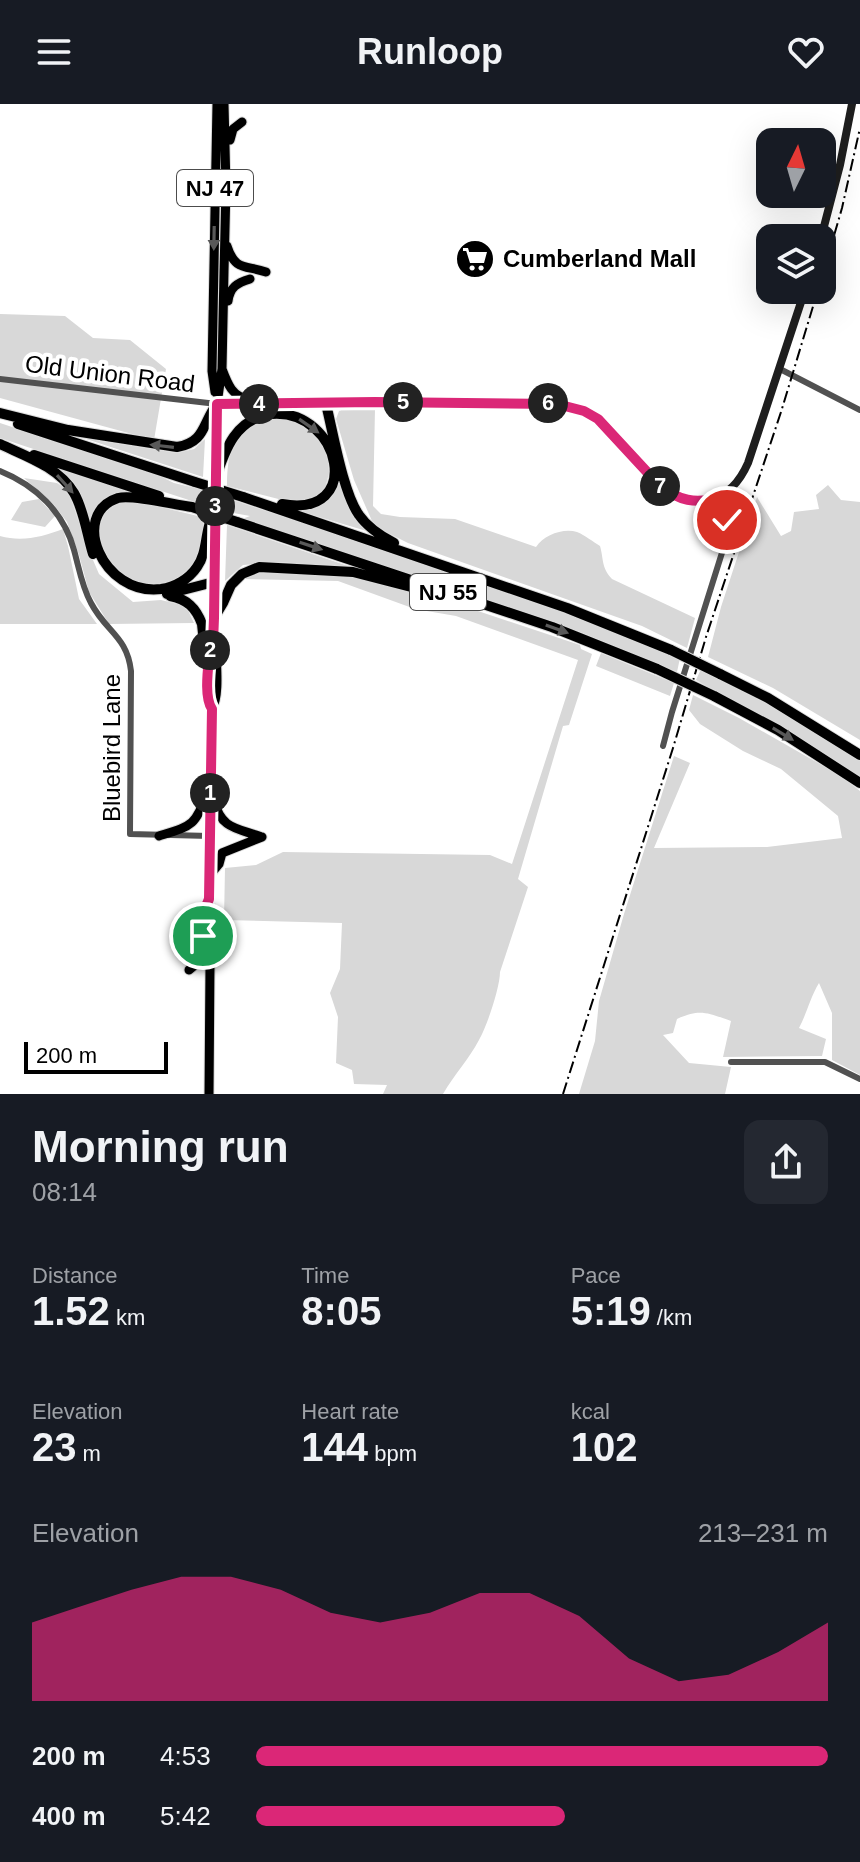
<!DOCTYPE html>
<html lang="en">
<head>
<meta charset="utf-8">
<style>
  :root { --surface:#171b24; --page:#242831; --text:#f1f3f6; --muted:#9ea1a6; --accent:#db2777 }
  body { margin:0; font-family:Arial,sans-serif; background:var(--page); color:var(--text); height:100vh; display:flex; flex-direction:column; font-size:30px; white-space:nowrap }
  * { box-sizing:border-box; margin:0 }
  p { font-size:26px; color:var(--muted) }
  .icon { flex:none; width:44px; height:44px; fill:none; stroke:currentColor; stroke-width:2; stroke-linecap:round; stroke-linejoin:round }
  .map { position:relative; height:990px; overflow:hidden }
  .sheet { display:flex; flex-direction:column; background:var(--surface); flex:1 }
  .sheet>* { flex:none }
  .needle { width:52px; rotate:5deg }
  .fabs { position:absolute; left:756px; top:24px; display:grid; gap:16px }
  .fabs a { display:grid; place-items:center; width:80px; height:80px; border-radius:16px; background:var(--surface); box-shadow:0 8px 32px #0002; font-size:40px }
  .scale { position:absolute; left:24px; bottom:20px; width:144px; box-sizing:border-box; padding-left:8px; border:4px solid #000; border-top:0; font-size:22px; line-height:28px; white-space:nowrap; color:#000; -webkit-text-stroke:6px #fff; paint-order:stroke }
  .pin { position:absolute; display:grid; place-items:center; width:68px; height:68px; color:#fff; margin:-34px; border:4px solid #fff; border-radius:50%; box-shadow:0 2px 8px #0007 }
  .km { position:absolute; width:40px; height:40px; margin:-20px; border-radius:50%; background:#222; color:#fff; font-size:22px; line-height:40px; text-align:center }
  .round { display:grid; place-items:center; flex:none; width:84px; height:84px; border-radius:16px; background:var(--page) }
  .overview { display:flex; align-items:center; justify-content:space-between; height:136px; padding:0 32px }
  h1 { font-size:44px; font-weight:800; line-height:60px }
  .stats { display:grid; grid-template-columns:repeat(3,1fr); gap:12px; height:136px; padding:8px 32px }
  .stats div { display:grid; align-content:center }
  .stats b { font-size:40px; font-weight:800 }
  .stats small { font-size:22px; font-weight:400 }
  .stats p { font-size:22px }
  .chart { height:224px; padding:16px 32px }
  .chart p { display:flex; justify-content:space-between }
  .chart svg { width:100%; height:144px; margin-top:8px; fill:var(--accent); opacity:.7 }
  ul { padding:0 32px; list-style:none; font-size:26px }
  li { display:grid; grid-template-columns:128px 96px 1fr; align-items:center; height:60px }
  li i { height:20px; border-radius:10px; background:var(--accent) }
  header { display:flex; justify-content:space-between; align-items:center; height:104px; padding:0 32px; background:var(--surface); font-size:36px; font-weight:800 }
  .map>svg:first-child { display:block }
  .green { fill:#d8d8d8 }
  .lines { fill:none; stroke-linecap:round; stroke-linejoin:round }
  .primary-casing { stroke:#dbdbdb; stroke-width:11 }
  .highway-casing { stroke:#dbdbdb; stroke-width:12 }
  .street { stroke:#515151; stroke-width:6 }
  .secondary { stroke:#1e1e1e; stroke-width:8 }
  .primary { stroke:#000; stroke-width:9 }
  .highway { stroke:#000; stroke-width:10 }
  .rail { stroke:#000; stroke-width:2; stroke-dasharray:12 4 2 4; stroke-linecap:butt }
  .highway-bridge-casing { stroke:#dbdbdb; stroke-width:12; stroke-linecap:butt }
  .highway-bridge { stroke:#000; stroke-width:10 }
  .oneway { fill:#595959 }
  .route-casing { stroke:#fff; stroke-width:16 }
  .route { stroke:#db2777; stroke-width:10 }
  .labels { text-anchor:middle; stroke-width:8; stroke-linejoin:round; paint-order:stroke }
  .shield { fill:#fff; stroke:#4c4c4c; stroke-width:2 }
  .shield-label { font-size:22px; font-weight:bold; fill:#000 }
  .poi-label { font-size:24px; font-weight:bold; fill:#000; stroke:#fff; text-anchor:start }
  .street-label { font-size:24px; fill:#000; stroke:#fff }
</style>
</head>
<body>
<header><svg class="icon" aria-label="menu" viewBox="0 0 24 24"><path d="M4 6h16M4 12h16M4 18h16"/></svg>Runloop<svg class="icon" aria-label="heart" viewBox="0 0 24 24"><path d="M12 20l-8-8c-3-5 5-10 8-4 3-6 11-1 8 4z"/></svg></header>
<div class="map">
<svg width="860" height="990" viewBox="0 0 860 990">
  <rect width="100%" height="100%" fill="#fff"/>
  <path class="green" d="M 0,210 L 65,212 L 93,234 L 130,236 L 166,265 L 154,336 L 0,294 Z
    M 346,304 L 375,305 L 373,402 L 381,410 L 400,413 L 455,415 L 536,443 C 544,431 563,424 577,428 C 585,431 593,438 600,442 C 604,456 601,463 612,475 L 695,514 L 687,544 L 642,522 L 408,439 L 378,424 L 372,417 L 354,376 L 336,315 L 339,307 Z
    M 284,313 L 312,324 L 328,352 L 329,369 L 325,385 L 316,395 L 298,400 L 227,382 C 227,354 231,322 264,314 C 270,313 278,313 284,313 Z
    M 0,319 L 162,373 L 174,379 L 204,386 L 204,401 L 0,334 Z
    M 83,334 L 177,349 L 194,345 L 205,335 L 203,373 Z
    M 48,359 L 131,387 L 100,402 L 90,427 L 85,406 L 75,381 Z
    M 339,364 L 370,428 L 299,407 C 330,399 333,394 339,364 Z
    M 24,374 L 57,379 L 68,386 L 87,442 L 99,470 L 133,498 L 161,496 L 186,502 L 194,519 L 109,520 L 89,488 L 79,451 L 67,418 L 54,401 Z
    M 828,381 L 841,396 L 860,398 L 860,636 L 773,584 L 708,553 L 721,503 L 757,393 L 781,432 L 791,427 L 794,408 L 819,405 L 816,391 Z
    M 227,394 L 507,487 L 642,537 L 680,554 L 677,568 L 580,528 L 242,415 L 250,412 L 228,408 Z
    M 39,395 L 55,412 L 45,423 L 11,416 L 22,398 Z
    M 131,396 L 202,413 L 204,422 L 201,453 L 187,469 L 169,481 L 130,478 L 114,464 L 102,446 L 98,426 L 104,410 L 114,400 Z
    M 227,421 L 354,464 L 279,458 L 243,461 L 225,477 Z
    M 63,425 L 68,442 L 79,495 L 97,520 L 0,520 L 0,432 C 22,438 42,433 63,425 Z
    M 259,467 L 357,473 L 466,503 L 580,541 L 581,545 L 592,550 L 569,621 L 563,622 L 518,775 L 528,783 L 500,868 C 500,883 487,922 479,936 C 469,955 454,971 443,990 L 383,990 L 387,981 L 354,980 L 352,966 L 336,959 L 338,913 L 330,889 L 340,865 L 342,819 L 224,816 L 225,764 L 256,761 L 283,748 L 490,751 L 512,760 L 578,556 L 456,512 L 415,505 L 338,477 L 242,475 Z
    M 601,549 L 674,579 L 670,592 L 596,562 Z
    M 701,565 L 742,584 L 860,654 L 860,675 L 696,576 Z
    M 693,591 L 739,614 L 841,672 L 860,687 L 860,971 L 832,956 L 832,909 L 819,879 C 810,894 807,909 799,924 L 826,935 L 822,952 L 723,953 L 731,917 C 708,909 700,904 677,915 L 673,929 L 663,931 L 689,959 L 731,963 L 725,990 L 579,990 L 595,937 L 599,897 L 624,810 L 674,652 L 690,659 L 654,744 L 767,743 L 842,734 L 838,712 L 781,665 L 743,647 L 700,620 L 689,606 Z"/>
  <g class="lines">
    <g class="primary-casing">
      <path id="primary" d="M 230,36 L 233,25 L 242,18
        M 227,142 C 235,167 245,161 266,168
        M 228,197 C 230,183 237,179 250,175
        M 222,265 C 228,281 232,292 249,296
        M 215,288 L 212,267 L 217,0
        M 217,300 L 326,300
        M 209,556 L 214,521 L 217,300 L 222,265 L 224,168 L 226,83 L 224,0
        M 208,571 L 208,600 L 212,605 L 209,990
        M 212,605 C 220,591 216,560 216,543 L 213,538
        M 214,697 C 221,724 235,724 259,732
        M 159,732 C 191,722 196,722 207,689
        M 210,771 L 219,760 L 222,749 L 262,733
        M 189,866 L 202,855 L 202,812 L 206,802"/>
    </g>
    <g class="highway-casing">
      <path id="highway" d="M 326,300 C 333,328 343,389 359,411 C 368,424 381,432 394,439
        M 0,309 L 68,326 L 177,343 C 206,338 202,319 217,300
        M 18,320 L 195,378
        M 0,340 C 25,352 59,363 74,389 C 84,406 87,431 93,450
        M 34,351 L 159,392
        M 215,376 C 225,345 236,314 272,310 C 341,305 365,415 282,400
        M 243,393 L 567,504 L 671,546
        M 192,403 C 174,401 133,390 118,394 C 69,410 102,492 161,485 C 175,483 189,475 197,463 C 206,450 205,437 209,422 C 210,416 213,410 215,405
        M 237,418 L 552,523 L 657,565
        M 167,490 L 214,478
        M 170,492 C 187,495 196,504 202,520 L 208,577
        M 214,514 L 223,499 L 231,481 L 242,470 L 259,463 L 353,468 L 415,484
        M 720,570 L 768,594 L 860,651
        M 714,592 L 778,626 L 860,679"/>
    </g>
    <path class="street" d="M 780,265 L 860,306
      M 0,275 L 217,300
      M 0,367 C 35,381 64,408 74,446 C 79,464 82,483 91,499 C 106,528 127,532 131,567 L 130,730 L 210,732
      M 663,642 L 672,608 L 726,436 L 728,421 L 719,393
      M 731,958 L 825,958 L 860,975"/>
    <path class="secondary" d="M 821,134 L 840,61 L 852,0
      M 326,300 L 453,298 L 550,299 L 569,302 L 587,308 L 603,320 L 660,382 C 694,408 730,400 748,359 L 805,186"/>
    <use href="#primary" class="primary"/>
    <use href="#highway" class="highway"/>
    <path class="rail" d="M 822,173 L 842,104 L 860,24
      M 563,990 L 673,644 L 706,533 L 781,308 L 818,186"/>
    <g class="highway-bridge-casing">
      <path id="highway-bridge" d="M 195,378 L 243,393
        M 192,403 L 237,418
        M 671,546 L 720,570
        M 657,565 L 714,592"/>
    </g>
    <use href="#highway-bridge" class="highway-bridge"/>
  </g>
  <defs><path id="oneway-solid" d="M-6-.8H1V-3.2L6.5 0L1 3.2V.8H-6Z" transform="scale(2)"/></defs>
  <g class="oneway">
    <use href="#oneway-solid" transform="translate(214 134) rotate(91)"/>
    <use href="#oneway-solid" transform="translate(309 322) rotate(35)"/>
    <use href="#oneway-solid" transform="translate(162 342) rotate(-173)"/>
    <use href="#oneway-solid" transform="translate(65 380) rotate(48)"/>
    <use href="#oneway-solid" transform="translate(311 442) rotate(18)"/>
    <use href="#oneway-solid" transform="translate(557 525) rotate(20)"/>
    <use href="#oneway-solid" transform="translate(783 630) rotate(31)"/>
  </g>
  <g class="lines">
    <g class="route-casing">
      <path id="route" d="M 203,832 L 202,812 L 209,795 L 212,605 C 203,592 209,559 210,543 L 213,538 L 214,514 L 217,300 L 375,298 L 557,300 L 584,307 L 598,315 L 660,382 C 678,396 696,401 719,393 L 727,416"/>
    </g>
    <use href="#route" class="route"/>
  </g>
  <defs>
    <g id="supermarket-disc" transform="scale(2)"><circle r="9.5" fill="#000" stroke="#fff"/><path d="M-6-5.5h2.5l.6 2H6L4.5 2H-2.5L-4.4-4H-6ZM-1.5 3.2a1.3 1.3 0 1 0 .1 0ZM3 3.2a1.3 1.3 0 1 0 .1 0Z" fill="#fff"/></g>
  </defs>
  <g fill-rule="evenodd">
    <use href="#supermarket-disc" x="475" y="155"/>
  </g>
  <g class="labels">
    <g class="shield">
      <rect x="177" y="66" width="76" height="36" rx="6"/>
      <rect x="410" y="470" width="76" height="36" rx="6"/>
    </g>
    <g class="shield-label">
      <text x="215" y="92">NJ 47</text>
      <text x="448" y="496">NJ 55</text>
    </g>
    <g class="poi-label">
      <text x="503" y="163">Cumberland Mall</text>
    </g>
    <g class="street-label">
      <text transform="translate(110 270) rotate(7)" y="8">Old Union Road</text>
      <text transform="translate(112 644) rotate(-90)" y="8">Bluebird Lane</text>
    </g>
  </g>
</svg>
<div class="fabs">
<a><svg class="needle" viewBox="-14 -14 28 28"><path d="M0-13l5 13h-10z" fill="#e53935"/><path d="M0 13l5-13h-10z" fill="#9ea1a6"/></svg></a>
<a><svg class="icon" aria-label="layers" viewBox="0 0 24 24"><path d="M12 4l9 5-9 5-9-5zM3 14l9 5 9-5"/></svg></a>
</div>
<div class="scale">200 m</div>
<div class="pin" style="left:203px;top:832px;background:#1e9e55"><svg class="icon" aria-label="arrive" viewBox="0 0 24 24"><path d="M6 21V4h12l-3 4 3 4H6"/></svg></div>
<div class="pin" style="left:727px;top:416px;background:#d93025"><svg class="icon" aria-label="check" viewBox="0 0 24 24"><path d="M5 12l5 5 9-10"/></svg></div>
<b class="km" style="left:210px;top:689px">1</b>
<b class="km" style="left:210px;top:546px">2</b>
<b class="km" style="left:215px;top:402px">3</b>
<b class="km" style="left:259px;top:300px">4</b>
<b class="km" style="left:403px;top:298px">5</b>
<b class="km" style="left:548px;top:299px">6</b>
<b class="km" style="left:660px;top:382px">7</b>
</div>
<section class="sheet">
<div class="overview"><div><h1>Morning run</h1><p>08:14</p></div><a class="round"><svg class="icon" aria-label="share" viewBox="0 0 24 24"><path d="M12 15V3M7 8l5-5 5 5M5 13v7h14v-7"/></svg></a></div>
<div class="stats">
<div><p>Distance</p><b>1.52<small> km</small></b></div>
<div><p>Time</p><b>8:05</b></div>
<div><p>Pace</p><b>5:19<small> /km</small></b></div>
</div>
<div class="stats">
<div><p>Elevation</p><b>23<small> m</small></b></div>
<div><p>Heart rate</p><b>144<small> bpm</small></b></div>
<div><p>kcal</p><b>102</b></div>
</div>
<div class="chart"><p><span>Elevation</span>213–231 m</p>
<svg viewBox="0 0 160 44" preserveAspectRatio="none"><path d="M0 44V20L10 15L20 10L30 6L40 6L50 10L60 17L70 20L80 17L90 11L100 11L110 18L120 31L130 38L140 36L150 29L160 20V44z"/></svg>
</div>
<ul>
<li><b>200 m</b>4:53<i style="width:100%"></i></li>
<li><b>400 m</b>5:42<i style="width:54%"></i></li>
</ul>
</section>
</body>
</html>
